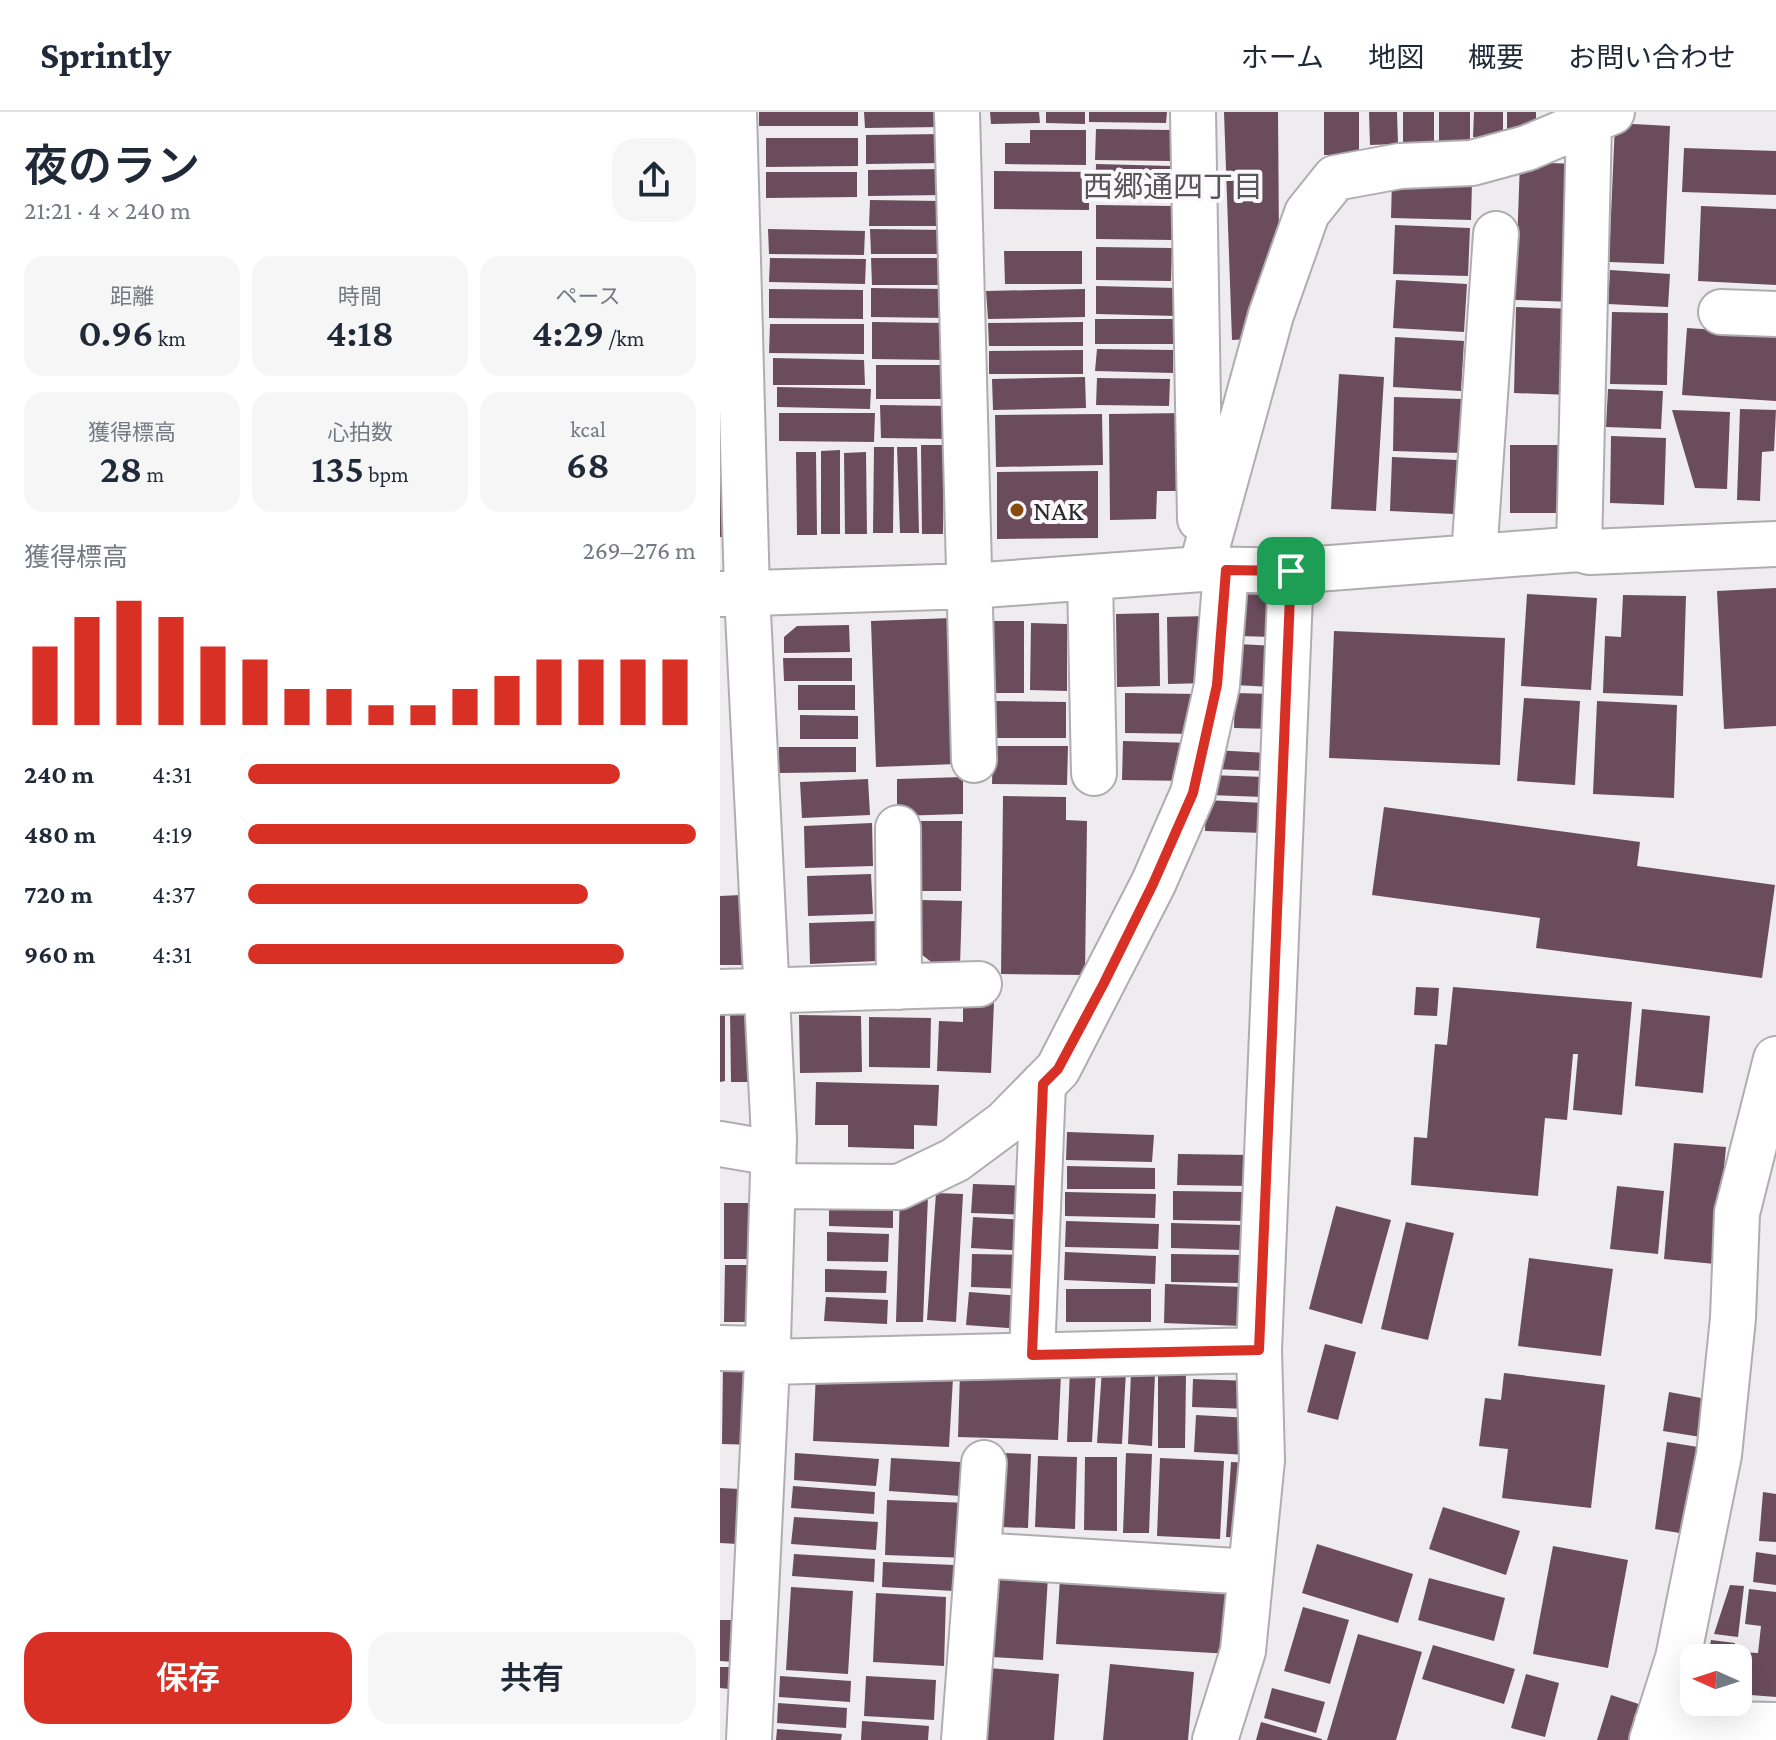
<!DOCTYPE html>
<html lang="ja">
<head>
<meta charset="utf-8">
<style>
  :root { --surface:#fff; --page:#f6f6f7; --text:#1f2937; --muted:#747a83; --line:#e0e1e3; --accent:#d93025 }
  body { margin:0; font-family:"Crimson Pro","Noto Sans JP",serif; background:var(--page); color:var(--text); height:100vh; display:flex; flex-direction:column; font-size:30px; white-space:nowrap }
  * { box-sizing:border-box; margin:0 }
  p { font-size:26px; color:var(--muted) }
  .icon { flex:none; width:44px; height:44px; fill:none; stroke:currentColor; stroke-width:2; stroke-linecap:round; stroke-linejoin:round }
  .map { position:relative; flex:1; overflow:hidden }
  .drawer { display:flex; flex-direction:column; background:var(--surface); width:720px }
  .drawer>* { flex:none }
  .needle { width:52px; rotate:273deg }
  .tools { position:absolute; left:960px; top:1532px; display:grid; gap:16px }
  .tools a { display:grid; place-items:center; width:72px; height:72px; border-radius:16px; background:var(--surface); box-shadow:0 8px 32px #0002; font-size:40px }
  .pin { position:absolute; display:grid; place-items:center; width:68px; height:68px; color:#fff; margin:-34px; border-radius:16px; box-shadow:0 4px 12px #0006 }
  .round { display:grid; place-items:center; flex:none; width:84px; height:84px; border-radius:24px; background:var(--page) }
  .head { display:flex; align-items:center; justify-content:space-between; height:136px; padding:0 24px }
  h1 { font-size:44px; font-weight:600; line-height:60px }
  .stats { display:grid; grid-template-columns:repeat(3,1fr); gap:12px; height:136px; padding:8px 24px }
  .stats div { display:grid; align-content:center; border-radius:20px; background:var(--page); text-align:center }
  .stats b { font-size:40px; font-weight:600 }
  .stats small { font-size:22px; font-weight:400 }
  .stats p { font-size:22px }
  .chart { height:224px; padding:16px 24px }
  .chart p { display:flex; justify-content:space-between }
  .chart svg { width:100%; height:144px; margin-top:8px; stroke:var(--accent); stroke-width:6 }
  .primary-button { display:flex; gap:16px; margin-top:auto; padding:16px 24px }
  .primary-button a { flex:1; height:92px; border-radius:24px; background:var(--accent); color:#fff; font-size:32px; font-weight:600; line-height:92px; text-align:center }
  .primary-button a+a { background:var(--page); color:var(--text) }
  ul { padding:0 24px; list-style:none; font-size:26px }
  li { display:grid; grid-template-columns:128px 96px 1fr; align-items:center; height:60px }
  li i { height:20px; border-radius:10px; background:var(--accent) }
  header { display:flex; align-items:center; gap:48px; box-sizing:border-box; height:112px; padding:0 40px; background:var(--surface); border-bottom:2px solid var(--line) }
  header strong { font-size:38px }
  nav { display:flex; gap:44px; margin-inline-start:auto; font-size:28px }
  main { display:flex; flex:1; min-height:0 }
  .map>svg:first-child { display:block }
  .building { fill:#6b4c5d }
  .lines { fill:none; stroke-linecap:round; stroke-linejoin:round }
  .minor-casing { stroke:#b0adb0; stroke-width:48 }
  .minor { stroke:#fff; stroke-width:44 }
  .route-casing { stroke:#fff; stroke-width:16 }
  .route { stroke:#d93025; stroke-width:10 }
  .poi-dot { fill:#894b0e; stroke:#fcf9fc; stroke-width:3 }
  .labels { text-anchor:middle; stroke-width:8; stroke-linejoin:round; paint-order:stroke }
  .poi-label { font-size:28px; fill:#2b2a2b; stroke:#fcf9fc; text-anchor:start }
  .neighbourhood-label { font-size:30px; fill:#595658; stroke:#fcf9fc }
</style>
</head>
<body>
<header>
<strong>Sprintly</strong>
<nav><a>ホーム</a><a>地図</a><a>概要</a><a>お問い合わせ</a></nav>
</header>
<main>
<section class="drawer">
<div class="head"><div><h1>夜のラン</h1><p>21:21 · 4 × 240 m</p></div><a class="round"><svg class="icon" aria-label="share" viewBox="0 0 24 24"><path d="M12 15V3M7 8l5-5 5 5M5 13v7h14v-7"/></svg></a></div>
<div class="stats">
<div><p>距離</p><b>0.96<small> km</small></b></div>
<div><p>時間</p><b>4:18</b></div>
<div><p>ペース</p><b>4:29<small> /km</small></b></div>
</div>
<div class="stats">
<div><p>獲得標高</p><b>28<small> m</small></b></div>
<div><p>心拍数</p><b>135<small> bpm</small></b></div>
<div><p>kcal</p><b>68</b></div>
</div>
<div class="chart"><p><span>獲得標高</span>269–276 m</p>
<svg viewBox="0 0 160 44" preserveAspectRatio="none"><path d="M5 44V20M15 44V11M25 44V6M35 44V11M45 44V20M55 44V24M65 44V33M75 44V33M85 44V38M95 44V38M105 44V33M115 44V29M125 44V24M135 44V24M145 44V24M155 44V24"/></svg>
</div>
<ul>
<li><b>240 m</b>4:31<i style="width:83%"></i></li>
<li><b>480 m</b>4:19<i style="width:100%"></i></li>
<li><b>720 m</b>4:37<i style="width:76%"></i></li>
<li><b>960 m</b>4:31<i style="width:84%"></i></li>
</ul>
<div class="primary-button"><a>保存</a><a>共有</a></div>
</section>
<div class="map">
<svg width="1056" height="1628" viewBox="0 0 1056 1628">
  <rect width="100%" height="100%" fill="#eeecee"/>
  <path class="building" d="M 39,0 L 138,0 L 138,14 L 39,14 Z
    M 144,0 L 222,0 L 221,15 L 145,16 Z
    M 270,0 L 319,0 L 320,11 L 271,12 Z
    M 326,0 L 365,0 L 365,12 L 326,11 Z
    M 369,0 L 447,0 L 446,11 L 369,10 Z
    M 504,0 L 558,0 L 559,129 L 530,227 L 512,228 Z
    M 604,0 L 639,0 L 639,43 L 604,43 Z
    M 649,0 L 677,0 L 678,32 L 650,33 Z
    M 683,0 L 714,0 L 714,31 L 683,31 Z
    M 719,0 L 750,0 L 750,32 L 719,32 Z
    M 754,0 L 783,0 L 783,25 L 753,25 Z
    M 787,0 L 816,0 L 816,23 L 787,23 Z
    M 895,11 L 950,14 L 944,152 L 889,150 Z
    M 376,17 L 451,18 L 450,49 L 375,48 Z
    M 310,18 L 366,18 L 366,53 L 285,52 L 285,31 L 310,31 Z
    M 223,22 L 223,51 L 146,52 L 146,23 Z
    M 46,26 L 138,26 L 138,54 L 46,55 Z
    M 964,36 L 1056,39 L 1056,83 L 962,80 Z
    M 800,50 L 860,52 L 854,190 L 795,188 Z
    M 376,52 L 451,54 L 451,87 L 375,84 Z
    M 223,57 L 223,83 L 148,84 L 148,58 Z
    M 274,59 L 369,60 L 369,98 L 274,97 Z
    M 46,60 L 137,60 L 137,85 L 46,86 Z
    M 672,68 L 752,70 L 751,108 L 671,106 Z
    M 150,88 L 220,89 L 220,114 L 149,114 Z
    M 376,93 L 453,94 L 453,128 L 376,127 Z
    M 981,94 L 1056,97 L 1056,173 L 978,169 Z
    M 675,113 L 750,116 L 748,164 L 673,162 Z
    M 48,117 L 145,119 L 144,143 L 49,142 Z
    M 150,117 L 225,118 L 225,142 L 151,142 Z
    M 376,135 L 452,136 L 451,169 L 376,168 Z
    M 284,139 L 362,139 L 362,172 L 285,172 Z
    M 50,146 L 146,147 L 145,172 L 49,170 Z
    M 151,146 L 224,146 L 224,173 L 152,173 Z
    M 890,158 L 950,162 L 948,195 L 888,192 Z
    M 676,168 L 747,172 L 744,220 L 673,216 Z
    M 376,174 L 457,176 L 457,204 L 376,202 Z
    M 151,176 L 224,177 L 224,206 L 151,205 Z
    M 49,177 L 143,178 L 143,207 L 49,206 Z
    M 365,177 L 365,205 L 268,207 L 266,179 Z
    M 796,195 L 854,197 L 851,283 L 794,281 Z
    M 892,200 L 948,201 L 947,273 L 890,272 Z
    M 375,207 L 455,207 L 455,232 L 375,232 Z
    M 152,210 L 225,211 L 224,248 L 152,247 Z
    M 363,210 L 363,234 L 269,234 L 268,211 Z
    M 50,212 L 144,212 L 144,242 L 49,241 Z
    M 967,216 L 1056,222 L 1056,289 L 962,283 Z
    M 675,225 L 744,229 L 741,279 L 673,275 Z
    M 377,237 L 453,238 L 453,261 L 375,259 Z
    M 363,238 L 363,262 L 269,262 L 269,239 Z
    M 53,246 L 144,248 L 145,273 L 53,273 Z
    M 156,253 L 229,253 L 229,287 L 156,287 Z
    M 619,262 L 664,265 L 656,399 L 611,397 Z
    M 365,265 L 366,296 L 273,298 L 272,267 Z
    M 377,266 L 450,267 L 449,294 L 376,293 Z
    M 57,275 L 151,277 L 150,297 L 57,295 Z
    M 888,277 L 943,279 L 941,317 L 886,315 Z
    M 674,285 L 742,287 L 741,341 L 673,339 Z
    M 160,293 L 231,294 L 231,327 L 161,326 Z
    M 1020,297 L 1056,298 L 1054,339 L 1042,340 L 1040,389 L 1017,388 Z
    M 952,298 L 1010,300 L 1007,377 L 975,376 Z
    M 59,301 L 155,301 L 154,330 L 59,329 Z
    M 465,301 L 458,330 L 458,379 L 437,379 L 436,407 L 390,408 L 389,302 Z
    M 382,302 L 383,353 L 276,355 L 275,303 Z
    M 891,324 L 946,326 L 944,393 L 890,391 Z
    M 201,333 L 224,333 L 223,422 L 202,422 Z
    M 790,333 L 854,333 L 854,401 L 790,401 Z
    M 154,335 L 174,335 L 173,421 L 153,421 Z
    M 177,335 L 197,335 L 199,421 L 180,421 Z
    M 120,338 L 120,422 L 101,422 L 101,339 Z
    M 76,340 L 96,340 L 97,423 L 77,423 Z
    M 146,340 L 147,422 L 125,422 L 124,341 Z
    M 0,341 L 9,341 L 8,425 L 0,425 Z
    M 672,345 L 737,348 L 734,402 L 670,399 Z
    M 378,359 L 378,426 L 277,427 L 277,360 Z
    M 1056,476 L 1056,614 L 1004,617 L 997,479 Z
    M 522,482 L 556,483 L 554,525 L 520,524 Z
    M 807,482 L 877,486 L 871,578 L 801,574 Z
    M 903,483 L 966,484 L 963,584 L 883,581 L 885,524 L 901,525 Z
    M 439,501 L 440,574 L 397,575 L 396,502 Z
    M 487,504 L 488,571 L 448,572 L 447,505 Z
    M 232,506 L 237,652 L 156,655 L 151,509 Z
    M 265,509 L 304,509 L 304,581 L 265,581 Z
    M 311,511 L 347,512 L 347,579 L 310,578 Z
    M 129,513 L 130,540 L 64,541 L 64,525 L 77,514 Z
    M 614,519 L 785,526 L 780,653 L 609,646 Z
    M 517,532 L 555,534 L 552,575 L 515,573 Z
    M 63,546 L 132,546 L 132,569 L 64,569 Z
    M 78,573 L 135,573 L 135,598 L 78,598 Z
    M 405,581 L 477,582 L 477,622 L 405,621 Z
    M 515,581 L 554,582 L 553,617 L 514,616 Z
    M 804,586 L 860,589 L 855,673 L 797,669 Z
    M 272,589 L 346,590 L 346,626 L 272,626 Z
    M 877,589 L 957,593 L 954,686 L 873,682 Z
    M 80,603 L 138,604 L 138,627 L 80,627 Z
    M 403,629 L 471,631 L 470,669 L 402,668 Z
    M 273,634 L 348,634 L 347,673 L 272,672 Z
    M 59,635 L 136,635 L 136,660 L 59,661 Z
    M 493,638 L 548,641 L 547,659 L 492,657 Z
    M 489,663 L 545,665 L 544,685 L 489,683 Z
    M 243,665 L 243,702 L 177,704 L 177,667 Z
    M 148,667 L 150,703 L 82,706 L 80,670 Z
    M 283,684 L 346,685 L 346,708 L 367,709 L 365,863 L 281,862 Z
    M 486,688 L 544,691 L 543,721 L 485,719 Z
    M 664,695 L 920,730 L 917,754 L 1055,773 L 1042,866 L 816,836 L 820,806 L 652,783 Z
    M 198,709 L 242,709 L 241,779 L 198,779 Z
    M 152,711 L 153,754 L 85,756 L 84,714 Z
    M 151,762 L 153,802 L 88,804 L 87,764 Z
    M 21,783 L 23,853 L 0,853 L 0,784 Z
    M 202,788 L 242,789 L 240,854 L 215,853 L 201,842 Z
    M 157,809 L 157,849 L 90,852 L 89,811 Z
    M 696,875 L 719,876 L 717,904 L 694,903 Z
    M 733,875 L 912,890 L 902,1003 L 853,998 L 858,942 L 853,942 L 847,1008 L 825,1006 L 818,1084 L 691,1073 L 694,1025 L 707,1026 L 715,932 L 727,933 Z
    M 243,888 L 274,890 L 271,961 L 217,959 L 219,909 L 243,910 Z
    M 922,897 L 990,904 L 983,981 L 915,974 Z
    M 10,899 L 34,899 L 34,970 L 11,970 Z
    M 0,901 L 5,901 L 5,969 L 0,970 Z
    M 79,903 L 141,904 L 142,960 L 80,961 Z
    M 149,905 L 211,906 L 210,956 L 149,955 Z
    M 96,970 L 219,973 L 217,1014 L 194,1013 L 194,1037 L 128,1035 L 128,1013 L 95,1013 Z
    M 347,1020 L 434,1023 L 432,1050 L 346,1048 Z
    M 954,1031 L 1006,1035 L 995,1152 L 944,1147 Z
    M 458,1042 L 531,1043 L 530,1074 L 457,1073 Z
    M 347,1054 L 435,1056 L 435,1077 L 347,1077 Z
    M 253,1072 L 310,1074 L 309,1103 L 251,1101 Z
    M 897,1074 L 944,1079 L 938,1142 L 890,1137 Z
    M 453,1079 L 525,1080 L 525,1109 L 453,1108 Z
    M 345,1080 L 436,1082 L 435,1106 L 345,1104 Z
    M 216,1081 L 243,1082 L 236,1210 L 207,1208 Z
    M 180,1083 L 208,1084 L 203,1210 L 176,1210 Z
    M 109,1085 L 173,1087 L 173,1116 L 109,1114 Z
    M 4,1091 L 42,1091 L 42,1147 L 4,1147 Z
    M 616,1094 L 671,1108 L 642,1212 L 589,1197 Z
    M 253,1105 L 309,1108 L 307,1139 L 251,1136 Z
    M 346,1109 L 439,1112 L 438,1137 L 345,1135 Z
    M 686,1110 L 734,1121 L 708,1228 L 661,1217 Z
    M 451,1111 L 523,1113 L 522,1138 L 451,1136 Z
    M 107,1120 L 169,1122 L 168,1150 L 107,1149 Z
    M 345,1140 L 436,1144 L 435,1172 L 344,1168 Z
    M 252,1142 L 305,1143 L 304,1177 L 251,1175 Z
    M 451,1142 L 523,1143 L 522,1171 L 451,1170 Z
    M 809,1146 L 893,1157 L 881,1244 L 798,1234 Z
    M 5,1153 L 40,1153 L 29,1210 L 4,1210 Z
    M 105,1157 L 167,1159 L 166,1181 L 105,1180 Z
    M 445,1172 L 523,1175 L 522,1214 L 444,1211 Z
    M 346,1177 L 431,1177 L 431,1210 L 346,1210 Z
    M 249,1180 L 303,1184 L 300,1217 L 246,1213 Z
    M 106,1185 L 168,1188 L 167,1212 L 104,1209 Z
    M 605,1232 L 636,1240 L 618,1308 L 587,1300 Z
    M 3,1253 L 27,1253 L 37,1333 L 2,1332 Z
    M 350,1257 L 376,1259 L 372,1330 L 347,1330 Z
    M 382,1257 L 406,1259 L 402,1332 L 377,1331 Z
    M 96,1260 L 233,1266 L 229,1335 L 93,1329 Z
    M 240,1260 L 341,1262 L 338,1328 L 238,1325 Z
    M 411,1260 L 435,1261 L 432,1334 L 408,1332 Z
    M 784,1261 L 885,1273 L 871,1396 L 782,1386 L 788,1337 L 759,1334 L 765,1286 L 781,1288 Z
    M 438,1262 L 466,1262 L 465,1336 L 438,1336 Z
    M 473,1267 L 530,1269 L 528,1297 L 472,1295 Z
    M 949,1280 L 992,1288 L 987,1326 L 943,1319 Z
    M 476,1303 L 530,1306 L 528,1343 L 474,1340 Z
    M 947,1330 L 978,1335 L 966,1422 L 935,1417 Z
    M 75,1341 L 159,1347 L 156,1374 L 74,1368 Z
    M 283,1341 L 311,1342 L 308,1416 L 281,1415 Z
    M 406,1341 L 432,1342 L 429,1421 L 403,1421 Z
    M 318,1344 L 357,1345 L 355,1417 L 315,1415 Z
    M 365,1345 L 397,1345 L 397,1419 L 364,1418 Z
    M 171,1346 L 257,1351 L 255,1385 L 169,1379 Z
    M 440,1346 L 504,1349 L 500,1427 L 437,1424 Z
    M 511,1350 L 533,1351 L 528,1426 L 506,1425 Z
    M 73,1374 L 155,1380 L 154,1402 L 71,1396 Z
    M 0,1376 L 20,1377 L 18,1432 L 0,1431 Z
    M 1043,1380 L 1056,1382 L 1056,1430 L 1039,1429 Z
    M 167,1388 L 249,1391 L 248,1446 L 165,1443 Z
    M 723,1395 L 800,1419 L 786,1463 L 709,1437 Z
    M 74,1405 L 158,1410 L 156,1438 L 71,1432 Z
    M 597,1432 L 693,1462 L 678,1511 L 582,1481 Z
    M 833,1434 L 908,1448 L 888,1556 L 813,1542 Z
    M 1036,1440 L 1056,1443 L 1056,1473 L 1033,1470 Z
    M 74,1442 L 155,1447 L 154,1470 L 72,1464 Z
    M 163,1450 L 235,1453 L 234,1479 L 162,1475 Z
    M 276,1461 L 328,1464 L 323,1548 L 271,1545 Z
    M 340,1466 L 514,1476 L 511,1542 L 336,1532 Z
    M 709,1466 L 785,1486 L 774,1529 L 698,1508 Z
    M 1010,1473 L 1024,1474 L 1018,1525 L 994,1522 Z
    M 71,1475 L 133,1479 L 128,1562 L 66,1558 Z
    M 1029,1477 L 1056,1480 L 1056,1585 L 1018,1582 L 1019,1540 L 1038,1541 L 1041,1514 L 1025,1512 Z
    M 156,1481 L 226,1485 L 224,1554 L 153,1550 Z
    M 583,1495 L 629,1508 L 610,1572 L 564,1559 Z
    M 0,1508 L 15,1508 L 14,1550 L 0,1549 Z
    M 638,1522 L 702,1540 L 676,1628 L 607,1628 Z
    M 991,1528 L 1015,1531 L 1013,1546 L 988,1546 Z
    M 713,1533 L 795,1557 L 784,1592 L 702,1567 Z
    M 390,1552 L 474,1560 L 468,1628 L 383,1628 Z
    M 0,1555 L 10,1555 L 9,1577 L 0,1576 Z
    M 269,1556 L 339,1562 L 334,1628 L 264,1628 Z
    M 806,1562 L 839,1571 L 825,1625 L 791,1616 Z
    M 60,1564 L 131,1569 L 130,1590 L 59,1585 Z
    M 146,1564 L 216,1568 L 214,1608 L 144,1604 Z
    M 552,1576 L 605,1590 L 596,1621 L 544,1606 Z
    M 891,1583 L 928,1595 L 917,1628 L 877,1628 Z
    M 58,1591 L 127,1596 L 126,1616 L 57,1611 Z
    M 142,1609 L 209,1614 L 208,1628 L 141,1628 Z
    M 541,1610 L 602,1627 L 602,1628 L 536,1628 Z
    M 57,1617 L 122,1622 L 121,1628 L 56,1628 Z"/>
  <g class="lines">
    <g class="minor-casing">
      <path id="minor" d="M 14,0 L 27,481 L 54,1026 L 48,1230 L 29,1628
        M 237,0 L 254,648
        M 473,0 L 480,407
        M 1001,200 L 1056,202
        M 859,437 L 869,11
        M 754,445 L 776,122
        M 481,457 L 551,203 L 587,101 L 615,66 L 680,54 L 752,51 L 807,36 L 892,0
        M 370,466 L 374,661
        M 0,482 L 251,474 L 481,457 L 571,459 L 859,437 L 870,440 L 1056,432
        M 178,716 L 179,875
        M 0,880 L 259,872
        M 0,1032 L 53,1041
        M 53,1074 L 179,1075 L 235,1048 L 285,1011 L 338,957 L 433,772 L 473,681 L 497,573 L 506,458
        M 0,1236 L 48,1237
        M 312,1243 L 323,972
        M 47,1250 L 539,1238
        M 258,1443 L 264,1351
        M 937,1611 L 1056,1613
        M 244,1628 L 258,1443 L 531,1460
        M 495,1628 L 523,1539 L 542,1348 L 539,1238 L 571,459
        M 932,1628 L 958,1546 L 999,1343 L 1013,1206 L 1017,1101 L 1056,947"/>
    </g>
    <use href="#minor" class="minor"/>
  </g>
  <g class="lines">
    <g class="route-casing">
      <path id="route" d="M 506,458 L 571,459 L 539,1238 L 312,1243 L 323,972 L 338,957 L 384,871 L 433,772 L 473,681 L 497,573 Z"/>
    </g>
    <use href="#route" class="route"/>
  </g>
  <circle class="poi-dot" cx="297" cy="398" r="8"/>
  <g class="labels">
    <g class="poi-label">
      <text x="313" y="408">NAK</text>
    </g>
    <g class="neighbourhood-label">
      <text x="453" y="85">西郷通四丁目</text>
    </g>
  </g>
</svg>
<div class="tools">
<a><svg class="needle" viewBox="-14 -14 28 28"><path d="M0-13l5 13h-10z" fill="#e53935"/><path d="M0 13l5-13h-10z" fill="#747a83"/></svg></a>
</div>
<div class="pin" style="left:571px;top:459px;background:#1e9e55"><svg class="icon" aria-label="arrive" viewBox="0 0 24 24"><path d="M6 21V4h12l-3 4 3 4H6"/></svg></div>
</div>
</main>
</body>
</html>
